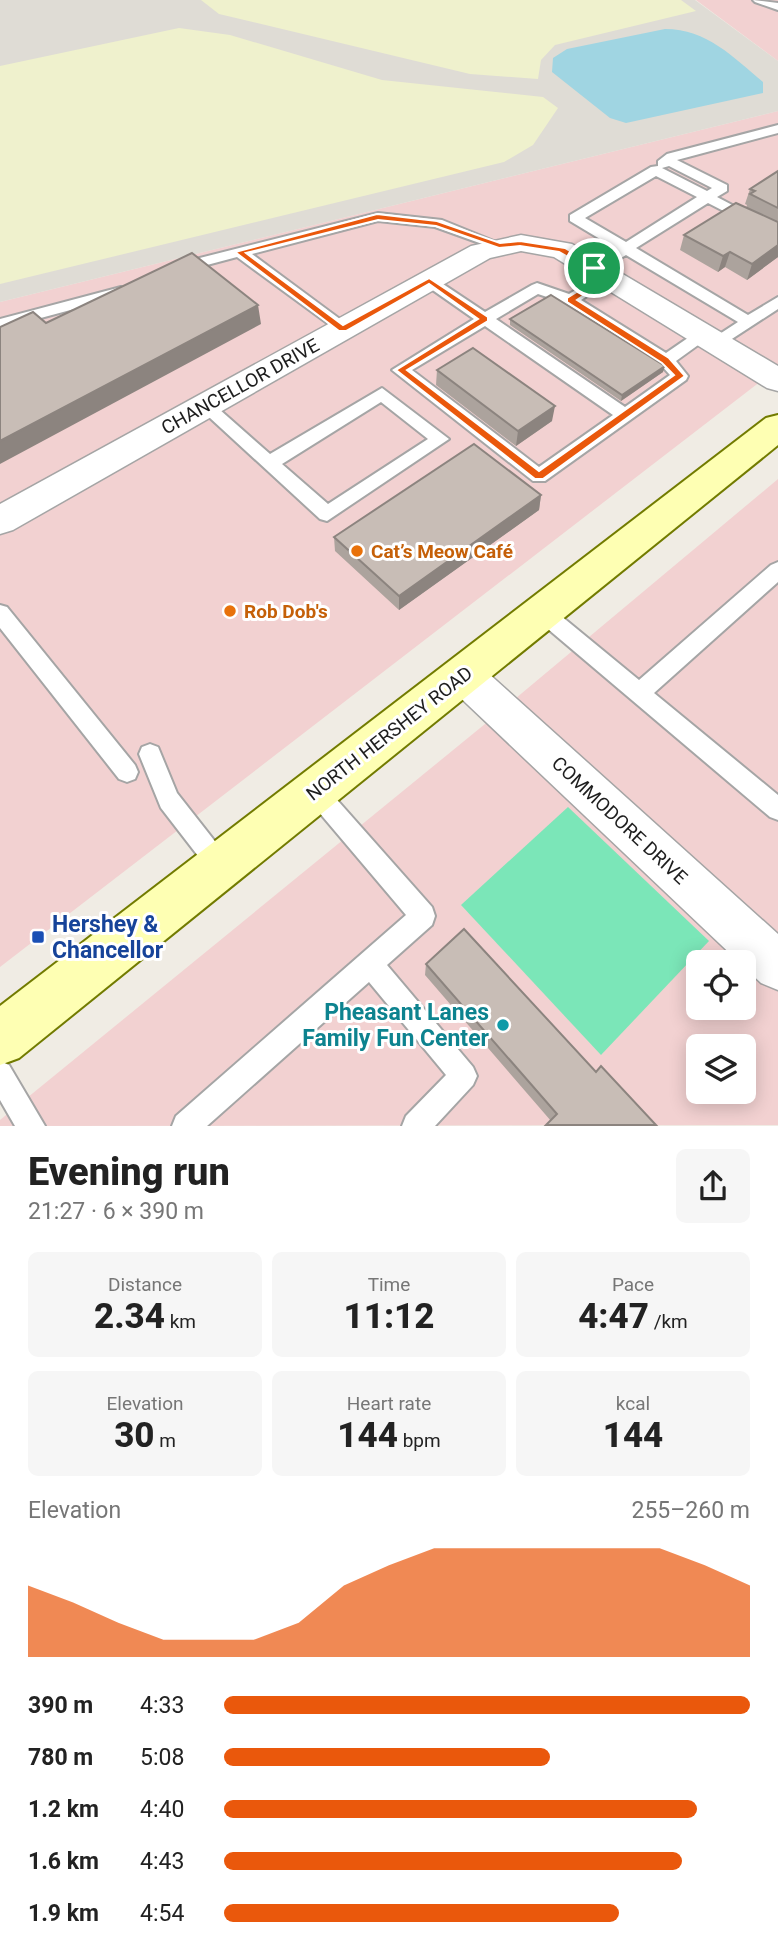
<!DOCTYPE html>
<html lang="en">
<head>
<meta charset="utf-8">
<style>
  :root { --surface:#fff; --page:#f6f6f6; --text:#222; --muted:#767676; --accent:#ea580c }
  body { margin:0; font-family:Roboto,sans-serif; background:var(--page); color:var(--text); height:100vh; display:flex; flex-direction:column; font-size:26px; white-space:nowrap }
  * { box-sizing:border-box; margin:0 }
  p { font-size:23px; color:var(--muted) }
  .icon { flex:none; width:38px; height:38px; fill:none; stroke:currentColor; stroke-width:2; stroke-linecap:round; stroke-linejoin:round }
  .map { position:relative; height:1126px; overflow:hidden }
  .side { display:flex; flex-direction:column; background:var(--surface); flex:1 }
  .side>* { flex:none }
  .controls { position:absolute; left:686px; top:950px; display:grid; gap:14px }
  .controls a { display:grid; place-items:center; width:70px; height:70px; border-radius:10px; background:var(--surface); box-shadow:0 4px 18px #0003; font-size:35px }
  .pin { position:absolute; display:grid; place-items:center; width:60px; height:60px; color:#fff; margin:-30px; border:4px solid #fff; border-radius:50%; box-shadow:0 2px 7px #0007 }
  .round { display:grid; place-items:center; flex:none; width:74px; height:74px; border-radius:10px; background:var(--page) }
  .headline { display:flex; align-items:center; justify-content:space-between; height:119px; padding:0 28px }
  h1 { font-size:38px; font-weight:800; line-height:52px }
  .metrics { display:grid; grid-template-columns:repeat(3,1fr); gap:10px; height:119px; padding:7px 28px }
  .metrics div { display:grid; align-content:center; border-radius:10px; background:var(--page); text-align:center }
  .metrics b { font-size:35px; font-weight:800 }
  .metrics small { font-size:19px; font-weight:400 }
  .metrics p { font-size:19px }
  .chart { height:196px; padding:14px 28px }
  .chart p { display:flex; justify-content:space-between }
  .chart svg { width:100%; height:126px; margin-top:7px; fill:var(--accent); opacity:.7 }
  ul { padding:0 28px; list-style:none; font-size:23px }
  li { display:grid; grid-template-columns:112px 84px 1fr; align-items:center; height:52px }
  li i { height:18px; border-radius:9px; background:var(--accent) }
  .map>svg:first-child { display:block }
  .commercial { fill:#f2d1d1; fill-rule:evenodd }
  .airport { fill:#dfdcd5 }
  .farmland { fill:#eff1cd }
  .pitch { fill:#7be6b8 }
  .water { fill:#a0d5e2 }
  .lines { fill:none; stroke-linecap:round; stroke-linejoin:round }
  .service-casing { stroke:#a5a5a5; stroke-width:4 }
  .minor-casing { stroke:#a5a5a5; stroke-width:3 }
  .secondary-casing { stroke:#727b00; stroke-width:4 }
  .service { fill:#fff; fill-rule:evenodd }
  .minor { fill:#fff; fill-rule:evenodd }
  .secondary { fill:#feffb3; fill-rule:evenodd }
  .wall { fill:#aca39d }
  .shaded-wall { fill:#8c847f }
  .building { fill:#c8bdb6; stroke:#8c847f; stroke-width:2 }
  .route { fill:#ea580c; stroke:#fff; stroke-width:2; fill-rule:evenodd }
  .food-dot { fill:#e8710a; stroke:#fff; stroke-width:2.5 }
  .transit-dot { fill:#1a4fb4; stroke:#fff; stroke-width:2.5 }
  .culture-dot { fill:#0f9aa8; stroke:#fff; stroke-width:2.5 }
  .labels { text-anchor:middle; stroke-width:6; stroke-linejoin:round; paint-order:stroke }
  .street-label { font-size:19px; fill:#1e1e1e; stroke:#fff }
  .food-label { font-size:19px; font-weight:bold; fill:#c56008; stroke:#fff; text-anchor:start }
  .near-transit-label { font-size:23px; font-weight:bold; fill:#164399; stroke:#fff; text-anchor:start }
  .near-culture-label { font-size:23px; font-weight:bold; fill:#0d838f; stroke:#fff; text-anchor:end }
</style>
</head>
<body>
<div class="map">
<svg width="778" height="1126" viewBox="0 0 778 1126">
  <rect width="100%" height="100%" fill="#f0ece4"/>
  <path class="commercial" d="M 696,0 L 778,0 L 778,61 Z
    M 778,111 L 778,368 L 0,967 L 0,302 Z
    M 778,479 L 778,1125 L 0,1126 L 0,1120 L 485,724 ZM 698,962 L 744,962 L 744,1008 L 698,1008 ZM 698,1046 L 744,1046 L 744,1092 L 698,1092 Z"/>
  <path class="airport" d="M 0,0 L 695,0 L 778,61 L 778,111 L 0,302 Z"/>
  <path class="farmland" d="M 201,0 L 681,0 L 696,11 L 555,45 L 541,60 L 538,79 L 470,74 L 219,14 Z
    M 179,28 L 230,35 L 382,80 L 543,97 L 558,108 L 533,145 L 504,162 L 0,284 L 0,66 Z"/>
  <path class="pitch" d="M 568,807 L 709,941 L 601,1055 L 461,905 Z"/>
  <path class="water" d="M 665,29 C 707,29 733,57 763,82 L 763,93 L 626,123 L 610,118 L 552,72 L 553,58 L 567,49 Z"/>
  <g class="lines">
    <g class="service-casing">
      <path id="service" d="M 753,0 L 778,3 L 778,10 L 755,2 Z
        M 778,125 L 778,133 L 677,160 L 727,185 L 727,191 L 717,197 L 778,229 L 778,239 L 708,203 L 636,248 L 748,315 L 778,297 L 778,309 L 718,348 L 710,343 L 712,339 L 738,322 L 626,255 L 599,271 L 589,271 L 589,265 L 615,248 L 570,221 L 570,215 L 651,167 L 658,166 L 658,161 L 667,154 ZM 669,166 L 712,188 L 707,191 L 662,168 ZM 656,176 L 697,197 L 626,242 L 585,218 Z
        M 378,213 L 442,220 L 506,246 L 499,250 L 435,227 L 378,221 L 252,254 L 348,325 L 350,329 L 342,334 L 237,257 L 177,273 L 170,268 L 172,265 Z
        M 608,271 L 613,273 L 613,279 L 581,300 L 666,353 L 698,331 L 710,331 L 712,335 L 676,361 L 688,376 L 686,380 L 545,481 L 533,481 L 392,370 L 474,319 L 424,284 L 424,278 L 434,278 L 485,312 L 532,285 L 537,283 L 569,294 ZM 538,294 L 565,303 L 660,364 L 670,375 L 625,407 L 496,319 ZM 485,326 L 613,415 L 539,467 L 412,370 Z
        M 121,287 L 129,292 L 126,295 L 0,329 L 0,319 Z
        M 382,388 L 449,439 L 327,521 L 320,519 L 197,406 L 205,400 L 211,402 L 270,454 ZM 381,402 L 428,439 L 328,504 L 282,464 Z
        M 778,562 L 778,582 L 654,693 L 778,795 L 778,820 L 770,817 L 535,618 L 532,612 L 535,606 L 549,606 L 639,680 L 771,565 Z
        M 0,605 L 7,607 L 135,765 L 138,772 L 135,779 L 127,782 L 119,779 L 0,628 Z
        M 150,744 L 158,747 L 177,793 L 228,858 L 232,866 L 228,874 L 220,877 L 212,874 L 161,808 L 139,754 L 142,747 Z
        M 315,781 L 323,784 L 432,907 L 435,916 L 432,925 L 387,965 L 473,1067 L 477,1076 L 473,1085 L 435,1126 L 402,1126 L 406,1116 L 446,1075 L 369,982 L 207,1126 L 172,1126 L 176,1116 L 406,915 L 307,798 L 304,791 L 307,784 Z
        M 0,1061 L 9,1065 L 45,1126 L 15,1126 L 0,1100 Z"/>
    </g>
    <g class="minor-casing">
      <path id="minor" d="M 521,235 L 572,244 L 778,366 L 778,391 L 767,388 L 554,257 L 521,251 L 490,258 L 13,530 L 0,534 L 0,504 L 471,246 Z
        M 463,658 L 477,663 L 778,934 L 778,990 L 761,983 L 744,967 L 744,962 L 739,962 L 449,687 L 443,675 L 449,663 Z"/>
    </g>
    <g class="secondary-casing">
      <path id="secondary" d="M 778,415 L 778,445 L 19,1058 L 0,1065 L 0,1006 L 766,418 Z"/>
    </g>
    <use href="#service" class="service"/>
    <use href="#minor" class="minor"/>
    <use href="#secondary" class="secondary"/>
  </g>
  <path class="wall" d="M 778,171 L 778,257 L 747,280 L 725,267 L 718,272 L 680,250 L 684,235 L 746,208 L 747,205 L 745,204 L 750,189 Z
    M 510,319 L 663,372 L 621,401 L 510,325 Z
    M 437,370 L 552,421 L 516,446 L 436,385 Z
    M 541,495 L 539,510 L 399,610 L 335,551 L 334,537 Z
    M 426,964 L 596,1072 L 551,1121 L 425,975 Z"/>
  <path class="shaded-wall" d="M 778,245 L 778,257 L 747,280 L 752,264 Z
    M 730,252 L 725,267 L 718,272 L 723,256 Z
    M 258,305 L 261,324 L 0,464 L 0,441 Z
    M 665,366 L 663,372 L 621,401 L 622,395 Z
    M 555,406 L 552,421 L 516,446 L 518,431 Z
    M 541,495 L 539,510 L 399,610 L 399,596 Z"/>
  <path class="building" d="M 778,171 L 778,208 L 750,194 L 755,191 L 750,189 Z
    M 736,203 L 778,222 L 778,245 L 752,264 L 730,252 L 723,256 L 684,235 Z
    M 192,253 L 258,305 L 0,441 L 0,327 L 33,312 L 46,323 Z
    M 551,295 L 665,366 L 622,395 L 510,319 Z
    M 473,348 L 555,406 L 518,431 L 437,370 Z
    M 474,444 L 541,495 L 399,596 L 334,537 Z
    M 464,929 L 596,1072 L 601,1066 L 656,1125 L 546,1125 L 557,1114 L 426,964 Z"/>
  <path class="route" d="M 377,214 L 437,221 L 500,243 L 520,241 L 565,248 L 612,276 L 577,300 L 669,358 L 685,376 L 543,479 L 535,479 L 396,370 L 478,319 L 429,284 L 346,331 L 339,331 L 235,252 ZM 378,220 L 436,226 L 499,248 L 520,246 L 559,252 L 602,276 L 567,298 L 567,302 L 662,363 L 674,375 L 539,471 L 407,370 L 488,321 L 488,317 L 429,278 L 343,325 L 246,253 Z"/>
  <g class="food-dot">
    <circle cx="357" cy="551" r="7"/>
    <circle cx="230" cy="611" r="7"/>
  </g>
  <rect class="transit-dot" x="31" y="930" width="14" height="14" rx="3.5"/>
  <circle class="culture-dot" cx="503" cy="1025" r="7"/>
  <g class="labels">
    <g class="street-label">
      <text transform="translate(240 386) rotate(-29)" y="7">CHANCELLOR DRIVE</text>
      <text transform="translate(389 733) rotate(-38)" y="7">NORTH HERSHEY ROAD</text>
      <text transform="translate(620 820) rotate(43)" y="7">COMMODORE DRIVE</text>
    </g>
    <g class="food-label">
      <text x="371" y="558">Cat’s Meow Café</text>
      <text x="244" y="618">Rob Dob's</text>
    </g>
    <g class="near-transit-label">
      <text x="52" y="932">Hershey &amp;<tspan x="52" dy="26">Chancellor</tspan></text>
    </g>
    <g class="near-culture-label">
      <text x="489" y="1020">Pheasant Lanes<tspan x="489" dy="26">Family Fun Center</tspan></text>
    </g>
  </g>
</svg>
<div class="controls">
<a><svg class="icon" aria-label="locate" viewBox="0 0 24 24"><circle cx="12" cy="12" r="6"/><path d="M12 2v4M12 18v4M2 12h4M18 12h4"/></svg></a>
<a><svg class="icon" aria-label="layers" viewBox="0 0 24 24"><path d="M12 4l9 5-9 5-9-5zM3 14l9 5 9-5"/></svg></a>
</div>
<div class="pin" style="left:594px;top:268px;background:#1e9e55"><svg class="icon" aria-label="arrive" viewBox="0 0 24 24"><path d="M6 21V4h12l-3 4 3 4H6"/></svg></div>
</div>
<section class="side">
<div class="headline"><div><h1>Evening run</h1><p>21:27 · 6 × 390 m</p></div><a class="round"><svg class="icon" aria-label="share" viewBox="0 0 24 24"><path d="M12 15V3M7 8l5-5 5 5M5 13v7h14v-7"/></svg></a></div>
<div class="metrics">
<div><p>Distance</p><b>2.34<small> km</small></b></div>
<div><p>Time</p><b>11:12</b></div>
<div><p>Pace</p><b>4:47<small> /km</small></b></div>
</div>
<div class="metrics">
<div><p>Elevation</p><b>30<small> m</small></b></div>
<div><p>Heart rate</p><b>144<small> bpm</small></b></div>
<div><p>kcal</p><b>144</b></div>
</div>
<div class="chart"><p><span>Elevation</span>255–260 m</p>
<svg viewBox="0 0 160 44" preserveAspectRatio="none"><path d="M0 44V19L10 25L20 32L30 38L40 38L50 38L60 32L70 19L80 12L90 6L100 6L110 6L120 6L130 6L140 6L150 12L160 19V44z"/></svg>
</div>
<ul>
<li><b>390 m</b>4:33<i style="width:100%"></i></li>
<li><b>780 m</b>5:08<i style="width:62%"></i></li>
<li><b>1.2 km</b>4:40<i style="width:90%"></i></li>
<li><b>1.6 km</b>4:43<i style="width:87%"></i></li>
<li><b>1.9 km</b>4:54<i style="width:75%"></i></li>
</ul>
</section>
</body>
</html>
